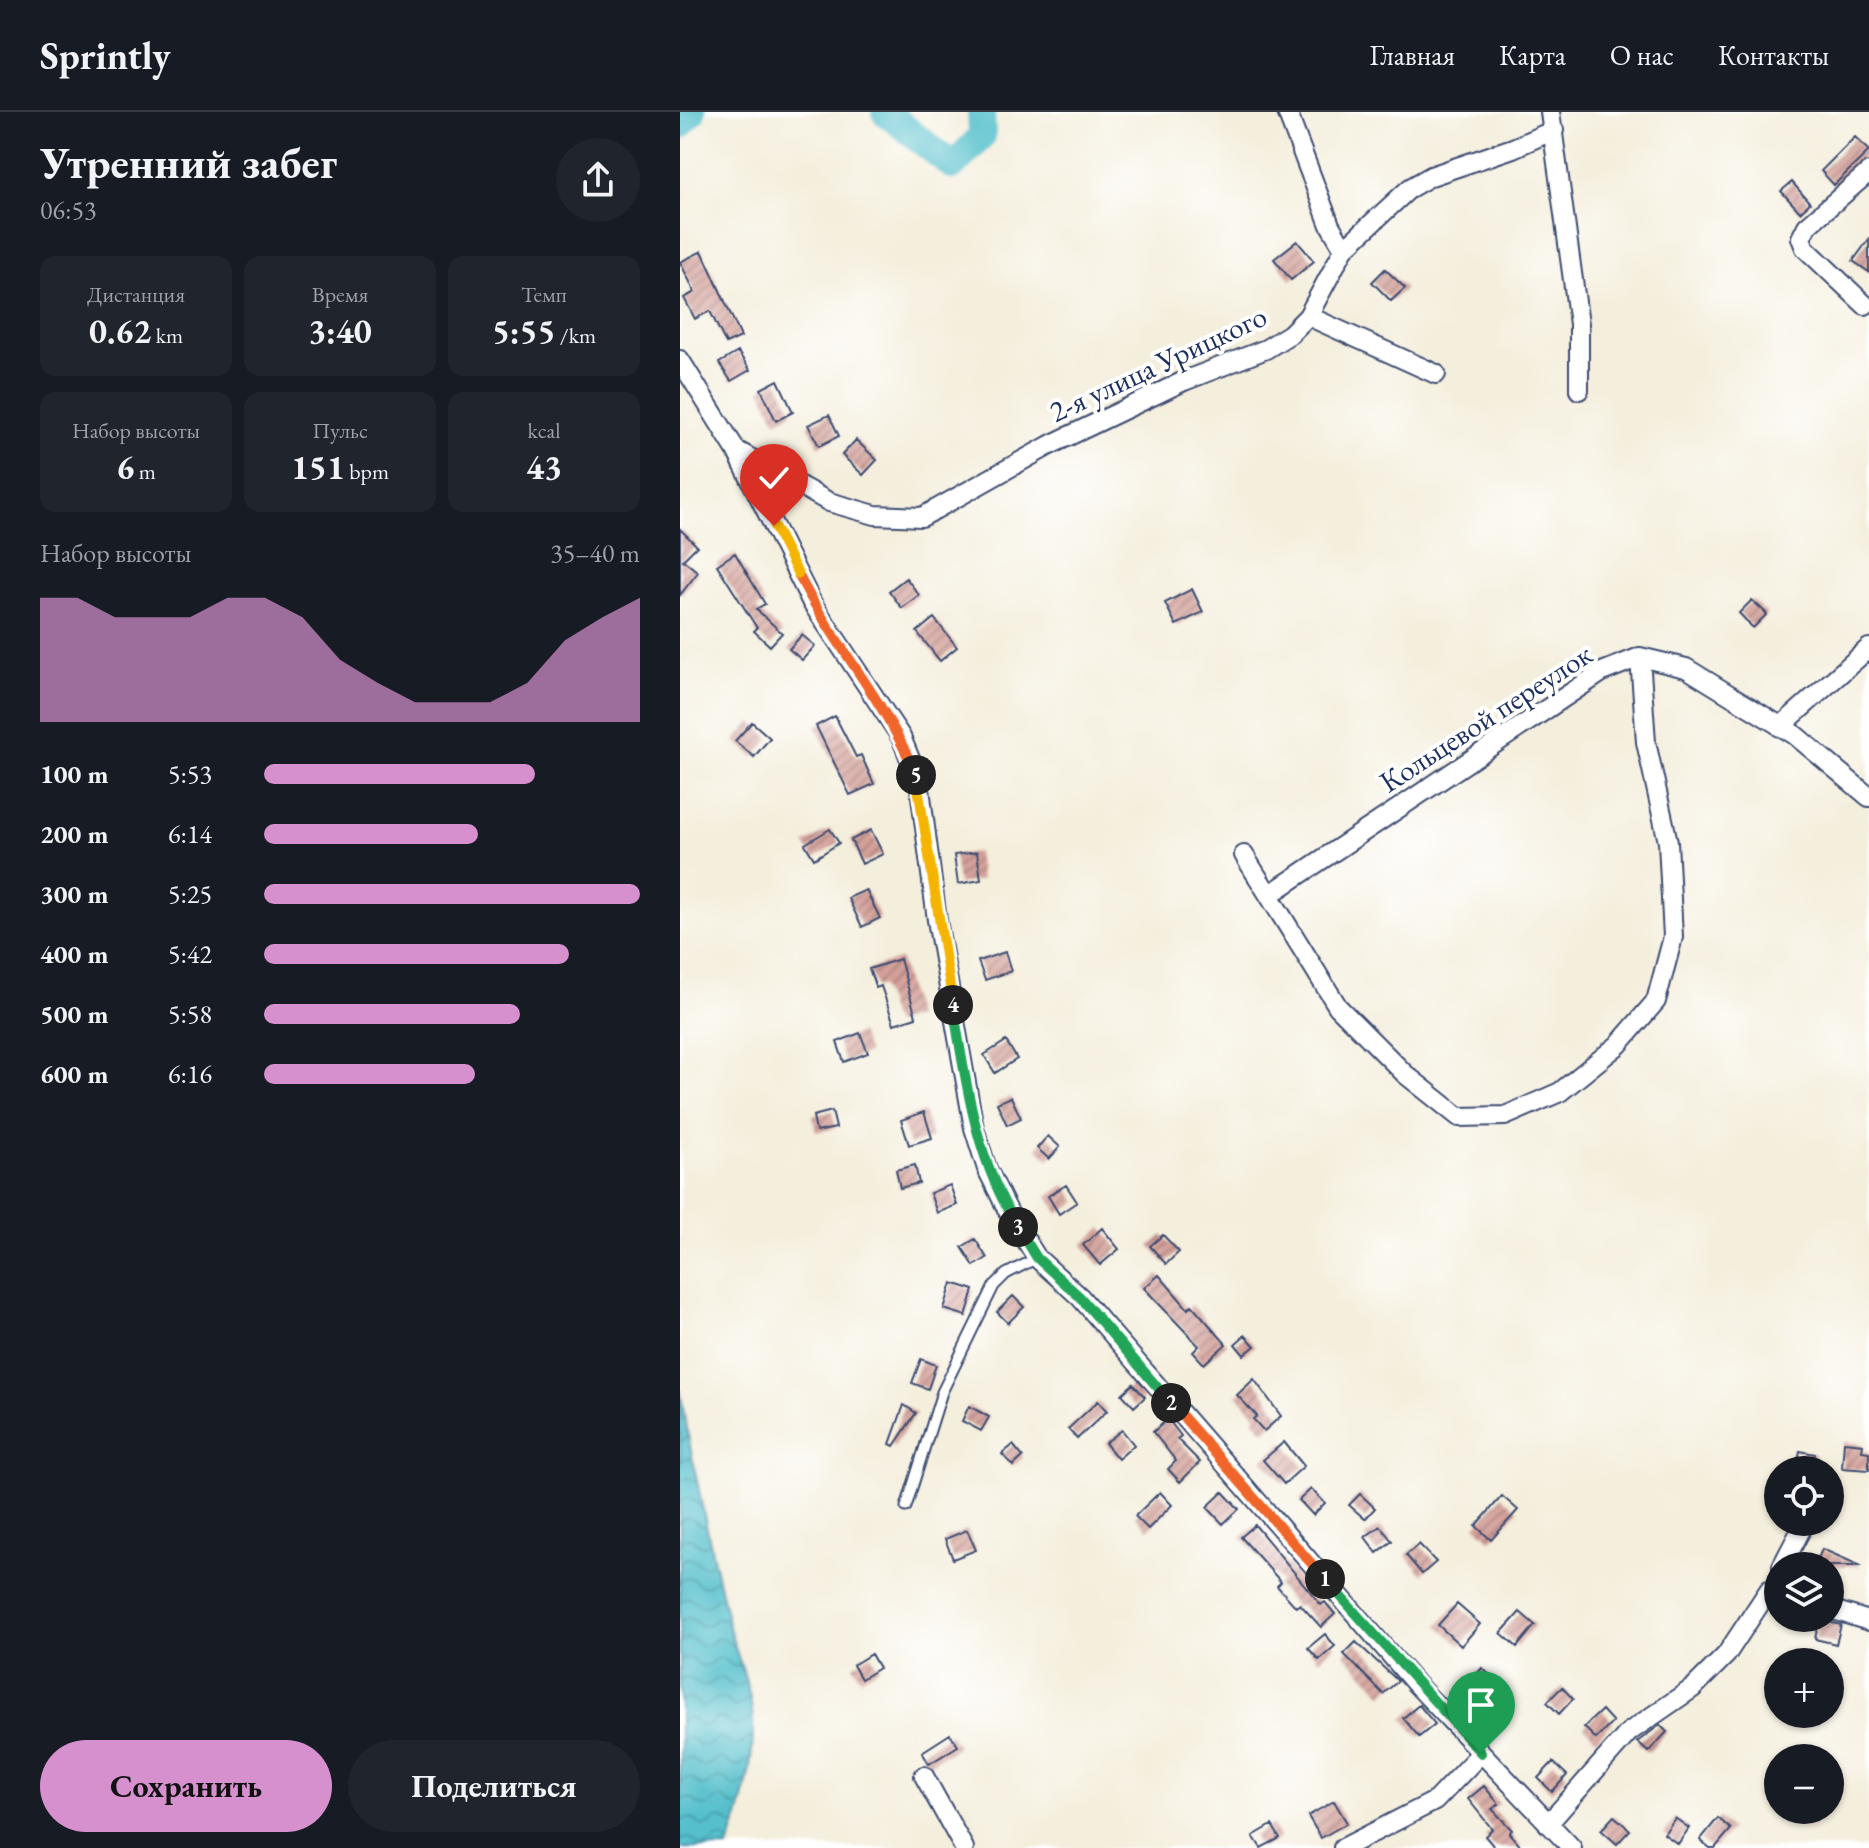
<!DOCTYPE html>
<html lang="ru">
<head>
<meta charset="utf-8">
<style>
  :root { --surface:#171b24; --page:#20242c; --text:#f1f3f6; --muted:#9ea1a6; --line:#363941; --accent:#d690ce }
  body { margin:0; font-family:"EB Garamond",serif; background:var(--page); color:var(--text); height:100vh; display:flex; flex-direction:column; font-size:30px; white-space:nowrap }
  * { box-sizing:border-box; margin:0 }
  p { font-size:26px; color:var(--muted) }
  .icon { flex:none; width:44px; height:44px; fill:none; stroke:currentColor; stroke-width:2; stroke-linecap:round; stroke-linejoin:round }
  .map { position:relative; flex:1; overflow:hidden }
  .sheet { display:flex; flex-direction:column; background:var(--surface); width:680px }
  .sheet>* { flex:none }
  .fabs { position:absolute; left:1084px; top:1344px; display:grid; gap:16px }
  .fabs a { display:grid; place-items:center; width:80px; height:80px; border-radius:50%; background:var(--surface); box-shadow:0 2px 6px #0004; font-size:40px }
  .pin { position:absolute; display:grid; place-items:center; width:68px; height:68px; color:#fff; margin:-82px -34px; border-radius:50% 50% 50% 0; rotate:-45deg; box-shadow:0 0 8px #0007 }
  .pin .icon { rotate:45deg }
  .km { position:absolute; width:40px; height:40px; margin:-20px; border-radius:50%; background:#222; color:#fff; font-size:22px; line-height:40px; text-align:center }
  .round { display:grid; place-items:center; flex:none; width:84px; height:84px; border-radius:42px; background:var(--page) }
  .summary { display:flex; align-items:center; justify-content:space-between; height:136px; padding:0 40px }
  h1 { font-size:44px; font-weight:700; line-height:60px }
  .metrics { display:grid; grid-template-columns:repeat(3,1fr); gap:12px; height:136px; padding:8px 40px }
  .metrics div { display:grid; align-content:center; border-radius:16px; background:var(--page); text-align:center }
  .metrics b { font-size:34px; font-weight:700 }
  .metrics small { font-size:22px; font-weight:400 }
  .metrics p { font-size:22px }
  .chart { height:224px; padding:16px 40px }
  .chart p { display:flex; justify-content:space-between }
  .chart svg { width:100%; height:144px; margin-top:8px; fill:var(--accent); opacity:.7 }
  .action { display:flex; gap:16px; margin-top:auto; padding:16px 40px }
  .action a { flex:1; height:92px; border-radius:48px; background:var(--accent); color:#111; font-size:32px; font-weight:700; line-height:92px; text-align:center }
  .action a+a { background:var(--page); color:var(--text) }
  ul { padding:0 40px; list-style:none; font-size:26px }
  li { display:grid; grid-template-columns:128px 96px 1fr; align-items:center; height:60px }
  li i { height:20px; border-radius:10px; background:var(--accent) }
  header { display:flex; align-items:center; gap:48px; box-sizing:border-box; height:112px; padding:0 40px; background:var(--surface); border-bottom:2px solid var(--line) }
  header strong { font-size:38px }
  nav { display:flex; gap:44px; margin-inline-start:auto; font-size:28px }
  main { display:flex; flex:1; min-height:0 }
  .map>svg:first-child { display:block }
  .water { fill:url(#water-waves); stroke:#387895; stroke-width:2 }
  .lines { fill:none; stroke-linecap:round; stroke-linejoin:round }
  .river { stroke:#54c0cc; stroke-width:28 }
  .building { fill:url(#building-hatch) }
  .service-casing { stroke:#3c4c71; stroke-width:13 }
  .minor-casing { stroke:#3c4c71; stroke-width:22 }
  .service { stroke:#fff; stroke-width:9 }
  .minor { stroke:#fff; stroke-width:18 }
  .split-1-casing { stroke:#fff; stroke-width:16 }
  .split-2-casing { stroke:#fff; stroke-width:16 }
  .split-3-casing { stroke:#fff; stroke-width:16 }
  .split-4-casing { stroke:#fff; stroke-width:16 }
  .split-5-casing { stroke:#fff; stroke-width:16 }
  .split-6-casing { stroke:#fff; stroke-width:16 }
  .split-7-casing { stroke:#fff; stroke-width:16 }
  .split-1 { stroke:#22a559; stroke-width:10 }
  .split-2 { stroke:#f0652b; stroke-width:10 }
  .split-3 { stroke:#22a559; stroke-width:10 }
  .split-4 { stroke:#22a559; stroke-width:10 }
  .split-5 { stroke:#f5b400; stroke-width:10 }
  .split-6 { stroke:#f0652b; stroke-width:10 }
  .split-7 { stroke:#f5b400; stroke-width:10 }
  .labels { text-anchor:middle; stroke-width:8; stroke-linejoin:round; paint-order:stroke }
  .street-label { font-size:30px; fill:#1b2f5e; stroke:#fff }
</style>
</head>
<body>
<header>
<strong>Sprintly</strong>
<nav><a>Главная</a><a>Карта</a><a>О нас</a><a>Контакты</a></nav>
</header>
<main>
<section class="sheet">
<div class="summary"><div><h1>Утренний забег</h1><p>06:53</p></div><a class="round"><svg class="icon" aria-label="share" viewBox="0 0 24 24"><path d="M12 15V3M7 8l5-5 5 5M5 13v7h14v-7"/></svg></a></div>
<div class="metrics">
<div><p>Дистанция</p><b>0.62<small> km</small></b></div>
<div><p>Время</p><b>3:40</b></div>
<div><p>Темп</p><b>5:55<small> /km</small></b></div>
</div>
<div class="metrics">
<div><p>Набор высоты</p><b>6<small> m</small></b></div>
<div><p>Пульс</p><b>151<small> bpm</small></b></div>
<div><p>kcal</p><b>43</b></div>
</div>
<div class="chart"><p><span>Набор высоты</span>35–40 m</p>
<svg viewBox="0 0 160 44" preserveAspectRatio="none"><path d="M0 44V6L10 6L20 12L30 12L40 12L50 6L60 6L70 12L80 25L90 32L100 38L110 38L120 38L130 32L140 19L150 12L160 6V44z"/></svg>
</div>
<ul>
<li><b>100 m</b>5:53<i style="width:72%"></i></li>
<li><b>200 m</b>6:14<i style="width:57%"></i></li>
<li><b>300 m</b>5:25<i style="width:100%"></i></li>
<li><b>400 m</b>5:42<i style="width:81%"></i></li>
<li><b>500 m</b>5:58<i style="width:68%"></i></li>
<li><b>600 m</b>6:16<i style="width:56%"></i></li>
</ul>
<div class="action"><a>Сохранить</a><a>Поделиться</a></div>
</section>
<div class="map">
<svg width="1189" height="1736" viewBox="0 0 1189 1736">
  <defs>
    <pattern id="water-waves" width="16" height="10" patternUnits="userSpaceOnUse" patternTransform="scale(2)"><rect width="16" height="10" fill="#54c0cc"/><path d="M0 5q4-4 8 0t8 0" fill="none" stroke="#459ca9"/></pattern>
    <pattern id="building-hatch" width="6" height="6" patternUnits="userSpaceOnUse" patternTransform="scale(2)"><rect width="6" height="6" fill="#d4a099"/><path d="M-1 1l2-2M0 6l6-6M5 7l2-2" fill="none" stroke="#ab8380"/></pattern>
  </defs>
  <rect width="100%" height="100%" fill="#fff"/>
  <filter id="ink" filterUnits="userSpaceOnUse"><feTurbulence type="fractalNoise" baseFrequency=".0125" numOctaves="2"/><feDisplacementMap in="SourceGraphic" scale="16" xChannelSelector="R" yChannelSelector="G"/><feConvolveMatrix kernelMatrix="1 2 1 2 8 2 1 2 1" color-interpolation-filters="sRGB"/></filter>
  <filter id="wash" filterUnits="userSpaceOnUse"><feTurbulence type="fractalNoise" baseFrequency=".006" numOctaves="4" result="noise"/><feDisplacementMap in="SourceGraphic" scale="32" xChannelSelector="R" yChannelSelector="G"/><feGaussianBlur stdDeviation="1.8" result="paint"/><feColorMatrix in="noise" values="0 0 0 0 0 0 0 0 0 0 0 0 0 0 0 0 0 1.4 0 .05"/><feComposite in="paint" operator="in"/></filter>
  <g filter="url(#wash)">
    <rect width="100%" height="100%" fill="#f4eedc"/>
    <path class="water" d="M 0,1278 C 13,1356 30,1433 48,1511 C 56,1544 72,1576 73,1611 C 74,1655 62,1696 48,1736 L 0,1736 Z"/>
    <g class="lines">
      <path class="river" d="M 205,0 L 273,54 L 302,24 L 301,0
        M 0,13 L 12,0"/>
    </g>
    <g id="blocks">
      <path class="building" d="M 1175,25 L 1189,39 L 1154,73 L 1141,59 Z
        M 1112,70 L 1130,91 L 1120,100 L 1101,79 Z
        M 1189,127 L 1189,160 L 1173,149 Z
        M 617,129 L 634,149 L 611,168 L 594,147 Z
        M 22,139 L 61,225 L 46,232 L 30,199 L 15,207 L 4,186 L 15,180 L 0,150 Z
        M 705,157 L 725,176 L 711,189 L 692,170 Z
        M 58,240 L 70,258 L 51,269 L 39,251 Z
        M 98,268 L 113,300 L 96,309 L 81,277 Z
        M 149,303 L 159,324 L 139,334 L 128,313 Z
        M 176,328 L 197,348 L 183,363 L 162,343 Z
        M 0,417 L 17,434 L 3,448 L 18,460 L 0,483 Z
        M 55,441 L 85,492 L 76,497 L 102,521 L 90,534 L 74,519 L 77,516 L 37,453 Z
        M 226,466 L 239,483 L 222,496 L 209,479 Z
        M 512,477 L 523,500 L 496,513 L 485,491 Z
        M 1072,488 L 1087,502 L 1073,516 L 1059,501 Z
        M 254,506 L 277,535 L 260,549 L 237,520 Z
        M 122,523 L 135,534 L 122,548 L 109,537 Z
        M 155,604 L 176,645 L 181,643 L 194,672 L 170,683 L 136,614 Z
        M 72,610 L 90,626 L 74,645 L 55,629 Z
        M 150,717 L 159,731 L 134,747 L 125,732 Z
        M 191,718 L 203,742 L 182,752 L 171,728 Z
        M 297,740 L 301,768 L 278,772 L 274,743 Z
        M 186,778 L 200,806 L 182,815 L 168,786 Z
        M 325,840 L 331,859 L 305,868 L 298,849 Z
        M 220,847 L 236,905 L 214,912 L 201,874 L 196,876 L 189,857 Z
        M 180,921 L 188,941 L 164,950 L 157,930 Z
        M 326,929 L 337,947 L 315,961 L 304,943 Z
        M 331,985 L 341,1006 L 327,1013 L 317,991 Z
        M 152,999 L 156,1016 L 136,1020 L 133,1004 Z
        M 244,1000 L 252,1026 L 229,1033 L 221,1008 Z
        M 368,1024 L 380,1035 L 369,1047 L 357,1036 Z
        M 235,1053 L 239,1071 L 220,1076 L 216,1058 Z
        M 270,1073 L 277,1093 L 257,1101 L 250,1081 Z
        M 386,1073 L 397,1090 L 379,1102 L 368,1084 Z
        M 422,1116 L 439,1137 L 420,1153 L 403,1133 Z
        M 483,1123 L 499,1140 L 486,1152 L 470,1134 Z
        M 295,1127 L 307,1146 L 294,1154 L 282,1135 Z
        M 479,1163 L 508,1197 L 512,1193 L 546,1232 L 524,1252 L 513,1240 L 519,1234 L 464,1176 Z
        M 272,1171 L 294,1178 L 286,1204 L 264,1197 Z
        M 333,1184 L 344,1195 L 328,1211 L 317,1200 Z
        M 565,1223 L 575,1234 L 564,1243 L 555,1232 Z
        M 241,1247 L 256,1253 L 248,1277 L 232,1271 Z
        M 574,1267 L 601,1304 L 584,1319 L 573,1307 L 577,1304 L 557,1283 Z
        M 453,1272 L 465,1285 L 454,1295 L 442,1282 Z
        M 418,1289 L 427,1299 L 397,1327 L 388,1317 Z
        M 224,1293 L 236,1301 L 214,1334 L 210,1332 Z
        M 289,1294 L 309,1305 L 301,1319 L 282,1309 Z
        M 488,1307 L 501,1324 L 497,1327 L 520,1350 L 500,1370 L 488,1357 L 496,1349 L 473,1320 Z
        M 442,1318 L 454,1333 L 438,1347 L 425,1331 Z
        M 604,1330 L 624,1354 L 604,1372 L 583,1348 Z
        M 1164,1330 L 1183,1332 L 1182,1339 L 1189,1340 L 1189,1358 L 1162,1356 Z
        M 333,1333 L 343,1345 L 333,1354 L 322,1342 Z
        M 1120,1339 L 1135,1342 L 1133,1356 L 1117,1353 Z
        M 631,1377 L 645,1391 L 633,1403 L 619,1388 Z
        M 480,1380 L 492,1393 L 468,1417 L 455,1404 Z
        M 543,1380 L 559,1397 L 543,1412 L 527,1395 Z
        M 680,1382 L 695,1396 L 685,1407 L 669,1393 Z
        M 822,1384 L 838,1398 L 811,1428 L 796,1414 Z
        M 575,1413 L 641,1493 L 645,1490 L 655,1502 L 641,1515 L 620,1492 L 616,1495 L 597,1474 L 601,1470 L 561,1425 Z
        M 700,1414 L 712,1429 L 697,1441 L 685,1425 Z
        M 287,1418 L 296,1438 L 273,1447 L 265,1427 Z
        M 739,1432 L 756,1450 L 742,1462 L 726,1443 Z
        M 1142,1437 L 1181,1454 L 1135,1454 Z
        M 777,1492 L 800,1512 L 781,1534 L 758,1513 Z
        M 840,1500 L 855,1513 L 837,1535 L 821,1521 Z
        M 1139,1508 L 1161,1513 L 1156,1532 L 1135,1527 Z
        M 645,1522 L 655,1534 L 639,1548 L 628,1536 Z
        M 676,1530 L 718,1569 L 703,1582 L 664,1542 Z
        M 191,1542 L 199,1556 L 181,1567 L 173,1553 Z
        M 802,1556 L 811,1564 L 796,1580 L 788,1572 Z
        M 882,1575 L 893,1587 L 879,1602 L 867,1590 Z
        M 811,1590 L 825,1606 L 813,1618 L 798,1602 Z
        M 739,1593 L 755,1612 L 739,1625 L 723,1606 Z
        M 922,1598 L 933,1610 L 916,1627 L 904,1615 Z
        M 980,1613 L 987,1620 L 968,1640 L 957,1630 Z
        M 270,1622 L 278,1634 L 249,1652 L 242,1640 Z
        M 873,1650 L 887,1663 L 872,1680 L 858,1666 Z
        M 804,1674 L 819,1692 L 812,1697 L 832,1718 L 829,1721 L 842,1736 L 815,1736 L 805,1724 L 812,1717 L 788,1687 Z
        M 654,1689 L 667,1711 L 641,1726 L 628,1704 Z
        M 934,1704 L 950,1718 L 937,1732 L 921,1718 Z
        M 995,1706 L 1009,1716 L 998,1732 L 984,1722 Z
        M 1038,1706 L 1051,1717 L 1035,1736 L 1030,1736 L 1020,1728 Z
        M 592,1713 L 600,1726 L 581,1736 L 573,1724 Z"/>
    </g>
  </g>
  <g filter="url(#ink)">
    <use href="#blocks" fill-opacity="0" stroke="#3c4c71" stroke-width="2"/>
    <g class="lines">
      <g class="service-casing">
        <path id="service" d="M 226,1395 L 262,1280 L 314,1174 L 326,1162 L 357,1146"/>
      </g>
      <g class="minor-casing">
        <path id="minor" d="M 607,0 L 650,113 L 664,137
          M 870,0 L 899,212 L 899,278
          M 1185,193 L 1125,136 L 1121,126 L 1127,114 L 1189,60
          M 628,204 L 756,262
          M 0,248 L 56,338 L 132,491 L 221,625 L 239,669 L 257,808 L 294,1016 L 307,1057 L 329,1101 L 357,1146 L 400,1185 L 736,1572 L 892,1736
          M 56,338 L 149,390 L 195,403 L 242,405 L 370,333 L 504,269 L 586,237 L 610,222 L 628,204 L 664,137 L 730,76 L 751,64 L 833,36 L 874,18
          M 960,545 L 1006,556 L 1115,623 L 1189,685
          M 1100,615 L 1189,536
          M 564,743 L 658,895 L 725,962 L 779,1005 L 825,1004 L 880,980 L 938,933 L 976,889 L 993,825 L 988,730 L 966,630 L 960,545
          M 589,783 L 922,560 L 960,545
          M 1102,1454 L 1125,1410
          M 1150,1497 L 1189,1509
          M 244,1664 L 284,1736
          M 868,1712 L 949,1620 L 1013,1576 L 1046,1543 L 1089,1478 L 1098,1481
          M 663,1736 L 755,1689 L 801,1641"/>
      </g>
      <use href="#service" class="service"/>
      <use href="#minor" class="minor"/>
    </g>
  </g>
  <g class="lines" filter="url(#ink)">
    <g class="split-1-casing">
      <path id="split-1" d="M 645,1467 L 801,1641"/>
    </g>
    <g class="split-2-casing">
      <path id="split-2" d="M 491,1291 L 645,1467"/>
    </g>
    <g class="split-3-casing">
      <path id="split-3" d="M 338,1115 L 357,1146 L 400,1185 L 491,1291"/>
    </g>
    <g class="split-4-casing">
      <path id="split-4" d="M 273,893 C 286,971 295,1047 338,1115"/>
    </g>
    <g class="split-5-casing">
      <path id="split-5" d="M 236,663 L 273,893"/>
    </g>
    <g class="split-6-casing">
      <path id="split-6" d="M 118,462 C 153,532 206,589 236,663"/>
    </g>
    <g class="split-7-casing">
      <path id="split-7" d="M 94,414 L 118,462"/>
    </g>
    <use href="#split-1" class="split-1"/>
    <use href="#split-2" class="split-2"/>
    <use href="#split-3" class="split-3"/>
    <use href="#split-4" class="split-4"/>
    <use href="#split-5" class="split-5"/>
    <use href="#split-6" class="split-6"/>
    <use href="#split-7" class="split-7"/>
  </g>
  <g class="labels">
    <g class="street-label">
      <text transform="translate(478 252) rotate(-25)" y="10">2-я улица Урицкого</text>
      <text transform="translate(806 606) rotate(-33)" y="10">Кольцевой переулок</text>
    </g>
  </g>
</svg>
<div class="fabs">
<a><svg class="icon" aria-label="locate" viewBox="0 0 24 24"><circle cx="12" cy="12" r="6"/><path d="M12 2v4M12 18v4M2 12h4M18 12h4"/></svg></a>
<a><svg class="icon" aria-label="layers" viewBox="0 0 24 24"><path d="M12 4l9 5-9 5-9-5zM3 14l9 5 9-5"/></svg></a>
<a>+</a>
<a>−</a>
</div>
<div class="pin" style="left:801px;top:1641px;background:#1e9e55"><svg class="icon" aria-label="arrive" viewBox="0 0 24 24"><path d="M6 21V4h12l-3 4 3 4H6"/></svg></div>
<div class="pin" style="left:94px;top:414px;background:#d93025"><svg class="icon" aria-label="check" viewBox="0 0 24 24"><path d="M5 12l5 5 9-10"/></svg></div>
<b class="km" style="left:645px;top:1467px">1</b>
<b class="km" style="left:491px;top:1291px">2</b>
<b class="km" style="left:338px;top:1115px">3</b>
<b class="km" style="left:273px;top:893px">4</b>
<b class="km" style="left:236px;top:663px">5</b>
</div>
</main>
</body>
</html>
